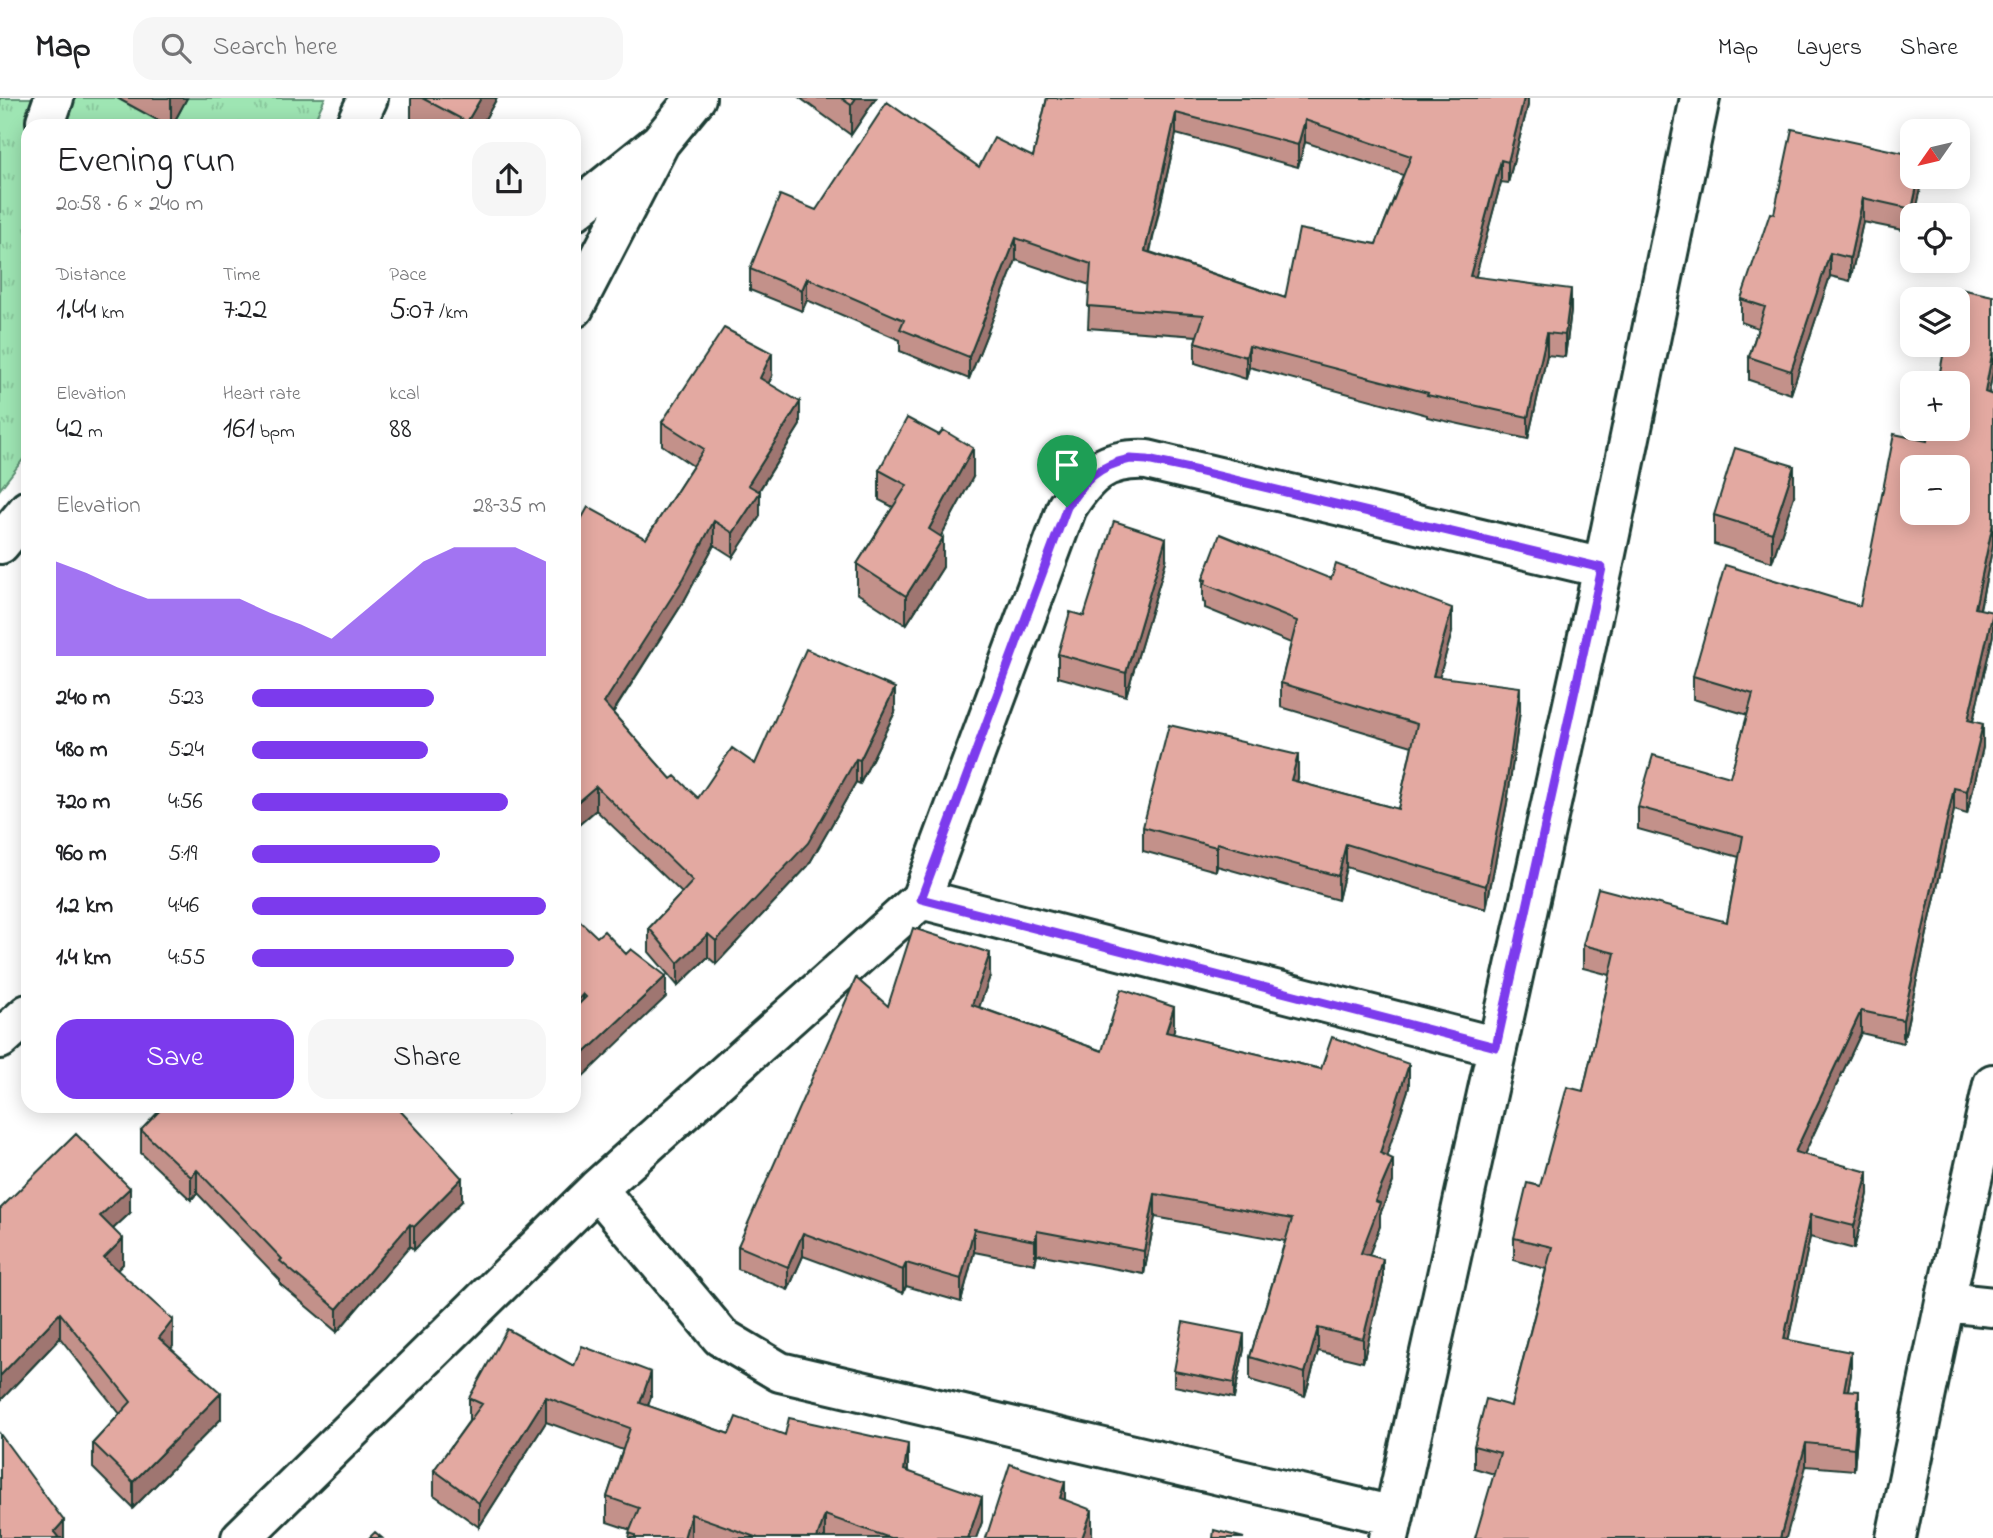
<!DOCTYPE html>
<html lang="en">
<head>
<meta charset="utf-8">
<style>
  :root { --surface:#fff; --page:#f6f6f6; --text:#202124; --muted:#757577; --line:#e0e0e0; --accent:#7c3aed }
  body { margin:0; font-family:"Indie Flower",sans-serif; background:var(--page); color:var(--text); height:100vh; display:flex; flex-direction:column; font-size:26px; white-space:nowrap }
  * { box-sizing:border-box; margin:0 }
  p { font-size:23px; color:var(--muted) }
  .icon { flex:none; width:38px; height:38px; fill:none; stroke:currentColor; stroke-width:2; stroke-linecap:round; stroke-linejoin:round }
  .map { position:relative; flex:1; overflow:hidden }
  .side { position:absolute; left:21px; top:21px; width:560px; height:994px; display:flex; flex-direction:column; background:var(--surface); border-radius:21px; box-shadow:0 4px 18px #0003 }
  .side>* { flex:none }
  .needle { width:46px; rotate:236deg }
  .buttons { position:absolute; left:1900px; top:21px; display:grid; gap:14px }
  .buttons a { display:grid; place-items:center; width:70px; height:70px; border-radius:14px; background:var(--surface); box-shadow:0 4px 18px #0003; font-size:35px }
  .pin { position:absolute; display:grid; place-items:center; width:60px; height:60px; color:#fff; margin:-72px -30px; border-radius:50% 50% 50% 0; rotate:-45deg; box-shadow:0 0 7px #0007 }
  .pin .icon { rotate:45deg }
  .round { display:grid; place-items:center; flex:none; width:74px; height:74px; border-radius:21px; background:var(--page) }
  .headline { display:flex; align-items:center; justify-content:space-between; height:119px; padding:0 35px }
  h1 { font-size:38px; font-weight:600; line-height:52px }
  .stats { display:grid; grid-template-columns:repeat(3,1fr); gap:10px; height:119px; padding:7px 35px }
  .stats div { display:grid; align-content:center }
  .stats b { font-size:30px; font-weight:600 }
  .stats small { font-size:19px; font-weight:400 }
  .stats p { font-size:19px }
  .chart { height:196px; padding:14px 35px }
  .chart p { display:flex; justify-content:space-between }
  .chart svg { width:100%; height:126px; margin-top:7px; fill:var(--accent); opacity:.7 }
  .cta { display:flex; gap:14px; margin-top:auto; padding:14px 35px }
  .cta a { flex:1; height:80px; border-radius:21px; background:var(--accent); color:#fff; font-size:28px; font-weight:600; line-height:80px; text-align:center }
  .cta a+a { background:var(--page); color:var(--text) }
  ul { padding:0 35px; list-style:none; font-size:23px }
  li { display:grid; grid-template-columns:112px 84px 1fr; align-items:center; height:52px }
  li i { height:18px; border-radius:9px; background:var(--accent) }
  header { display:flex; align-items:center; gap:42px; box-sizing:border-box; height:98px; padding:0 35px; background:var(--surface); border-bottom:2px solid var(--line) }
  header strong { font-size:33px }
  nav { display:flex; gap:38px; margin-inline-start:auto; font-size:24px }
  .search { width:490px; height:63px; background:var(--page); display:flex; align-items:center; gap:18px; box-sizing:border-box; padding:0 24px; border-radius:21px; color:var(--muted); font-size:26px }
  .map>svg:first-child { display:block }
  .grass { fill:url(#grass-tufts); stroke:#5e9174; stroke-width:2 }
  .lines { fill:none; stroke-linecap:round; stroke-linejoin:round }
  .minor-casing { stroke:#1f3d34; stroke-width:44 }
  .minor { stroke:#fff; stroke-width:38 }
  .wall { fill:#c3918a; stroke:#1f3d34; stroke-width:2; fill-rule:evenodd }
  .shaded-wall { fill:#9f7671; stroke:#1f3d34; stroke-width:2 }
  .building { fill:#e3a9a1; stroke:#1f3d34; stroke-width:2; fill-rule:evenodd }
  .route-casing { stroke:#fff; stroke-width:14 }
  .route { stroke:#7c3aed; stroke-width:9 }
</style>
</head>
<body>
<header>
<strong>Map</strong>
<div class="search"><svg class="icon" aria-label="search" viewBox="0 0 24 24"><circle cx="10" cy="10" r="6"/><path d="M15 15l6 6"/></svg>Search here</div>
<nav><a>Map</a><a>Layers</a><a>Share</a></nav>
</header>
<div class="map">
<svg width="1993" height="1440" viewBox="0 0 1993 1440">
  <defs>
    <pattern id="grass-tufts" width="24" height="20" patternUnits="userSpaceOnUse" patternTransform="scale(1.75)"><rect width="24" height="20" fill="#9ee5b3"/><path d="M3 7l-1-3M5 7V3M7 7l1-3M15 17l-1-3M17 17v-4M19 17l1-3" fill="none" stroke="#88c59b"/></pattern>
  </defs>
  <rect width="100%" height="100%" fill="#fff"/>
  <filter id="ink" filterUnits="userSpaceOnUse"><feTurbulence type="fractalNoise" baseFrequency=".0143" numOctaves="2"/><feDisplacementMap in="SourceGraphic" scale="14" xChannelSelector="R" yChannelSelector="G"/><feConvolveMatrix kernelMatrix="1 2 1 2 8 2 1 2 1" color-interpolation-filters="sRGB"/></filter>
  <g filter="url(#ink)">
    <path class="grass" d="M 0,0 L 325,0 L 312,28 L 28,28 L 28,355 L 0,391 Z"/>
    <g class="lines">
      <g class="minor-casing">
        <path id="minor" d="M 47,28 L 46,23 L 54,0
          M 355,28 L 368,0
          M 574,113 L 660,44 L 696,0
          M 574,210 L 660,44
          M 0,446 L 28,412
          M 921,801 L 1497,949
          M 0,941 L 28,916
          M 597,1091 L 721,1239 L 780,1274 L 1394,1418
          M 1945,1204 L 1993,1209
          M 241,1440 L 597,1091 L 921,801 L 1067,409 C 1089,375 1106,360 1147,362 L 1603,470
          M 1389,1440 L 1603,470 L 1700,0
          M 1896,1440 L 1945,1204 L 1993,986"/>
      </g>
      <use href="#minor" class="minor"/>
    </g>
    <path class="wall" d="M 117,0 L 187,0 L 172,28 L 168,28 Z
      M 411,0 L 497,0 L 481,28 L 420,28 L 411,23 Z
      M 800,0 L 876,0 L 851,37 Z
      M 1047,0 L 1528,0 L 1528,7 L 1508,85 L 1501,84 L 1475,179 L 1571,213 L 1565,259 L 1547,257 L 1528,341 L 1427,319 L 1427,317 L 1249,269 L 1246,281 L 1195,265 L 1195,244 L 1197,238 L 1088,230 L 1090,187 L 1016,162 L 969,281 L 900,253 L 900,242 L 807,202 L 802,213 L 750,192 L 750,171 L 816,112 L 979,69 L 1033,59 ZM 1176,36 L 1298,69 L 1305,44 L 1403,77 L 1376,146 L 1285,200 L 1150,154 Z
      M 1923,79 L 1913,117 L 1912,134 L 1863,124 L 1850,183 L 1830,178 L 1791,296 L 1749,282 L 1749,259 L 1758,230 L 1741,224 L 1741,201 L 1774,116 Z
      M 1993,198 L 1993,274 L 1989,295 L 1993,297 L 1993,447 L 1980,511 L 1993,537 L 1973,623 L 1983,649 L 1967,716 L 1954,712 L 1903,945 L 1861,935 L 1804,1056 L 1868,1096 L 1854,1151 L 1810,1139 L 1788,1242 L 1851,1276 L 1848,1292 L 1859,1316 L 1854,1372 L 1806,1368 L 1494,1376 L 1474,1370 L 1474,1348 L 1511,1308 L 1546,1171 L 1514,1162 L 1514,1140 L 1540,1088 L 1583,993 L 1610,877 L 1583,870 L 1583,847 L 1727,824 L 1739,759 L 1638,731 L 1638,709 L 1730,679 L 1748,617 L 1693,601 L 1693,578 L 1860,508 L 1927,343 Z
      M 772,278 L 769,285 L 800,327 L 759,393 L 760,418 L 733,459 L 714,447 L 684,503 L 613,615 L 671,681 L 698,700 L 755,666 L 895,614 L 860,686 L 856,684 L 808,768 L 716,866 L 708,859 L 678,888 L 649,854 L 649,830 L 682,795 L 596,712 L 574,731 L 574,434 L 646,441 L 693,368 L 662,347 L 662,324 Z
      M 879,372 L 973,379 L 941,438 L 943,469 L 906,527 L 857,495 L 857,466 L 893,409 L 879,402 Z
      M 1794,398 L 1772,464 L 1714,446 L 1714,417 Z
      M 1166,463 L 1126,598 L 1058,579 L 1058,556 Z
      M 1203,481 L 1452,534 L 1439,579 L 1520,613 L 1507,705 L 1486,811 L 1346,769 L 1338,802 L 1217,768 L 1216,773 L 1143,753 L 1143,729 L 1298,680 L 1297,684 L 1398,711 L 1412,648 L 1281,609 L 1281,585 L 1291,545 L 1205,510 L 1205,505 L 1203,504 Z
      M 990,878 L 979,909 L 1102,953 L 1174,932 L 1173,936 L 1321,971 L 1409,989 L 1386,1058 L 1393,1084 L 1380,1116 L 1380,1128 L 1369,1157 L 1383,1184 L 1363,1264 L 1318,1253 L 1305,1298 L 1250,1282 L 1250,1259 L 1285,1143 L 1155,1119 L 1144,1176 L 1037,1156 L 1035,1166 L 974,1154 L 961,1204 L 906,1188 L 903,1195 L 803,1158 L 788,1192 L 738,1171 L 738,1148 L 888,908 Z
      M 498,1008 L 512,1008 L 507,1015 Z
      M 141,1032 L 462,1103 L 414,1152 L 410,1148 L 337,1234 L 280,1186 L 280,1182 L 197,1095 L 191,1102 L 141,1055 Z
      M 0,1111 L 130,1115 L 113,1131 L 123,1166 L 117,1172 L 173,1248 L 171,1251 L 221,1321 L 133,1410 L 93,1370 L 93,1345 L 120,1316 L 60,1240 L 0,1303 Z
      M 1244,1251 L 1234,1300 L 1174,1288 L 1174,1273 Z
      M 574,1268 L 651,1299 L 648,1308 L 729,1336 L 785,1337 L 908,1370 L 908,1374 L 982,1424 L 976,1440 L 629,1440 L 631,1432 L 607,1424 L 607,1399 L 623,1352 L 546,1324 L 479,1429 L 434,1397 L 434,1372 L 469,1323 L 469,1300 Z"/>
    <path class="shaded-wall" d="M 171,0 L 187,0 L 172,28 L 171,28 Z
      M 481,0 L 497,0 L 481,28 L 467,28 L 467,24 Z
      M 856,0 L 876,0 L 851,37 L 851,7 Z
      M 1524,0 L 1528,0 L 1528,7 L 1508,85 L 1508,64 Z
      M 1176,15 L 1176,36 L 1145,174 L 1145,153 Z
      M 1305,22 L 1305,44 L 1298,69 L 1298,47 Z
      M 1501,62 L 1501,84 L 1470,200 L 1470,178 Z
      M 1919,79 L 1923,79 L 1923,82 L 1915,117 L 1913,117 L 1912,134 L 1912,111 Z
      M 1863,100 L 1863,124 L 1850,183 L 1850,160 Z
      M 1016,140 L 1016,162 L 969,281 L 969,259 Z
      M 1830,155 L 1830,178 L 1791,296 L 1791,273 Z
      M 807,180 L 807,202 L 802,213 L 802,192 Z
      M 1571,191 L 1571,213 L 1565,259 L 1565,237 Z
      M 1547,235 L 1547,257 L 1528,341 L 1528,319 Z
      M 1249,248 L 1249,269 L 1246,281 L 1246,259 Z
      M 1993,251 L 1993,274 L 1985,316 L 1985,294 Z
      M 772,255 L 772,278 L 760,304 L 760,280 Z
      M 800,304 L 800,327 L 748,410 L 748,387 Z
      M 973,350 L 973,379 L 929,460 L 929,431 Z
      M 1794,368 L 1794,398 L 1772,464 L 1772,435 Z
      M 760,394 L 760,418 L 733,459 L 733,435 Z
      M 714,423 L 714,447 L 684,503 L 604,628 L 604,605 Z
      M 1993,425 L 1993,448 L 1975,533 L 1975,510 Z
      M 943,440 L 943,469 L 906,527 L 906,498 Z
      M 1166,440 L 1166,463 L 1126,598 L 1126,575 Z
      M 1452,510 L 1452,534 L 1433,602 L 1433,578 Z
      M 1993,514 L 1993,537 L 1968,644 L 1968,622 Z
      M 1520,589 L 1520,613 L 1507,705 L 1486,811 L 1486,788 Z
      M 895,590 L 895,614 L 860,686 L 860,662 Z
      M 1983,626 L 1983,649 L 1967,716 L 1967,693 Z
      M 1298,657 L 1298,680 L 1291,706 L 1291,682 Z
      M 856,661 L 856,684 L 808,768 L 716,866 L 716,843 Z
      M 596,688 L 596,712 L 574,731 L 574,707 Z
      M 1954,690 L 1954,712 L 1903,945 L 1903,922 Z
      M 1217,745 L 1217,768 L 1216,773 L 1216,749 Z
      M 1346,746 L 1346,769 L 1338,802 L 1338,778 Z
      M 708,836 L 708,859 L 678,888 L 678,865 Z
      M 990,855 L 990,878 L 972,930 L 972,907 Z
      M 666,878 L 666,899 L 574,987 L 574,965 Z
      M 583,896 L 583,918 L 574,929 L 574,907 Z
      M 1174,909 L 1174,932 L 1166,957 L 1166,934 Z
      M 1861,913 L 1861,935 L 1795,1076 L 1795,1054 Z
      M 1409,966 L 1409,989 L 1380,1078 L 1380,1055 Z
      M 507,1008 L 512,1008 L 507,1015 Z
      M 1393,1061 L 1393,1084 L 1380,1116 L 1380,1128 L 1361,1178 L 1361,1155 L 1375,1103 Z
      M 197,1072 L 197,1095 L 191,1102 L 191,1079 Z
      M 1868,1074 L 1868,1096 L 1854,1151 L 1854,1128 Z
      M 462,1080 L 462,1103 L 414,1152 L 414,1129 Z
      M 130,1090 L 130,1115 L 100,1143 L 100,1118 Z
      M 1155,1096 L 1155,1119 L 1144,1176 L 1144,1153 Z
      M 1810,1117 L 1810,1139 L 1784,1263 L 1784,1241 Z
      M 410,1126 L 410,1148 L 337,1234 L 337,1211 Z
      M 974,1131 L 974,1154 L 961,1204 L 961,1181 Z
      M 1037,1133 L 1037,1156 L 1035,1166 L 1035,1143 Z
      M 803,1135 L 803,1158 L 788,1192 L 788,1169 Z
      M 123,1141 L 123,1166 L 104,1186 L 104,1160 Z
      M 1383,1161 L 1383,1184 L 1363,1264 L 1363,1241 Z
      M 906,1165 L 906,1188 L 903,1195 L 903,1172 Z
      M 60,1215 L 60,1240 L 0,1303 L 0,1278 Z
      M 173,1222 L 173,1248 L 159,1266 L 159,1240 Z
      M 1318,1230 L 1318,1253 L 1305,1298 L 1305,1275 Z
      M 1244,1236 L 1244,1251 L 1234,1300 L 1234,1285 Z
      M 1851,1254 L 1851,1276 L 1844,1314 L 1844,1292 Z
      M 651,1274 L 651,1299 L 640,1329 L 640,1305 Z
      M 1859,1293 L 1859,1316 L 1854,1372 L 1854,1350 Z
      M 221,1295 L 221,1321 L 133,1410 L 133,1384 Z
      M 546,1299 L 546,1324 L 479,1429 L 479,1405 Z
      M 1806,1345 L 1806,1368 L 1786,1440 L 1780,1440 Z
      M 908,1346 L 908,1370 L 904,1397 L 904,1372 Z
      M 1065,1384 L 1065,1411 L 1060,1400 Z
      M 982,1399 L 982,1424 L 976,1440 L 968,1440 Z
      M 1092,1412 L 1092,1440 L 1082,1440 Z
      M 691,1416 L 691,1440 L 684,1440 Z
      M 825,1417 L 825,1440 L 817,1440 Z
      M 64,1423 L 64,1440 L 54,1440 L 54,1434 Z"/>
    <path class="building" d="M 422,0 L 481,0 L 467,24 Z
      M 841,0 L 856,0 L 851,7 Z
      M 1047,0 L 1524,0 L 1508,64 L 1501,62 L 1470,178 L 1571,191 L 1565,237 L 1547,235 L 1528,319 L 1427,297 L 1428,295 L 1249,248 L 1246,259 L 1195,244 L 1204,217 L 1088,208 L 1091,166 L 1016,140 L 969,259 L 900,231 L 904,222 L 807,180 L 802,192 L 750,171 L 780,97 L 816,112 L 887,4 L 979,69 L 994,40 L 1033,59 ZM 1176,15 L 1298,47 L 1305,22 L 1411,58 L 1376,146 L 1299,131 L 1285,200 L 1145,153 Z
      M 1792,31 L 1913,57 L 1913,79 L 1919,79 L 1912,111 L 1863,100 L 1850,160 L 1830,155 L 1791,273 L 1749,259 L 1765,209 L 1741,201 L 1770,115 L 1774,116 Z
      M 1956,190 L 1993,198 L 1993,251 L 1985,294 L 1993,297 L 1993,425 L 1975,510 L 1993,514 L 1968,622 L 1983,626 L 1967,693 L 1954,690 L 1903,922 L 1861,913 L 1795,1054 L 1868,1074 L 1854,1128 L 1810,1117 L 1784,1241 L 1851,1254 L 1844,1292 L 1859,1293 L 1854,1350 L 1806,1345 L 1780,1440 L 1475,1440 L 1500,1355 L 1474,1348 L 1486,1301 L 1511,1308 L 1552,1149 L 1514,1140 L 1527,1085 L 1540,1088 L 1567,989 L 1583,993 L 1615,855 L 1583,847 L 1598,790 L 1727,824 L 1743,738 L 1638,709 L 1653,657 L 1730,679 L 1753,596 L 1693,578 L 1725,467 L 1860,508 L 1894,336 L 1927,343 L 1929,331 L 1958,331 L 1958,285 L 1938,285 L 1945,247 L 1958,247 L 1958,201 L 1954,201 ZM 1913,369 L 1958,369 L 1958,415 L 1913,415 Z
      M 724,230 L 772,255 L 760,280 L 800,304 L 748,387 L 760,394 L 733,435 L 714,423 L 684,480 L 604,605 L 671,681 L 675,678 L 698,700 L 732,650 L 755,666 L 806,551 L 895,590 L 860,662 L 856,661 L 808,745 L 716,843 L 708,836 L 678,865 L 649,830 L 693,783 L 596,688 L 574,707 L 574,434 L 588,409 L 646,441 L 704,351 L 662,324 Z
      M 907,320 L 939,337 L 943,332 L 973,350 L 929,431 L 943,440 L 906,498 L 857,466 L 907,387 L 879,372 Z
      M 1735,350 L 1794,368 L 1772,435 L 1714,417 Z
      M 1114,423 L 1166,440 L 1126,575 L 1058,556 L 1070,514 L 1084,518 Z
      M 1220,436 L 1331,481 L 1336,466 L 1452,510 L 1433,578 L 1520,589 L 1507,681 L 1486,788 L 1346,746 L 1338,778 L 1217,745 L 1216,749 L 1143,729 L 1169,627 L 1298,657 L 1291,682 L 1398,711 L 1417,626 L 1281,585 L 1297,523 L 1205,486 L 1206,482 L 1203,481 Z
      M 574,817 L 597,839 L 604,833 L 626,856 L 631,851 L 666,878 L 574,965 L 574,911 L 586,899 L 583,896 L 574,907 Z
      M 913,830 L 990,855 L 972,907 L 1102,953 L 1121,891 L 1174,909 L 1166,934 L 1321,971 L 1332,939 L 1409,966 L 1380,1055 L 1393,1061 L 1375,1103 L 1380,1105 L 1361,1155 L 1383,1161 L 1363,1241 L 1318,1230 L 1305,1275 L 1250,1259 L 1292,1121 L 1155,1096 L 1144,1153 L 1037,1133 L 1035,1143 L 974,1131 L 961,1181 L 906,1165 L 903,1172 L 803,1135 L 788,1169 L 738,1148 L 856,880 L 888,908 Z
      M 164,1008 L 396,1008 L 462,1080 L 414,1129 L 410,1126 L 337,1211 L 280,1163 L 282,1161 L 197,1072 L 191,1079 L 141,1032 Z
      M 76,1036 L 130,1090 L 100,1118 L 123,1141 L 104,1160 L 173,1222 L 159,1240 L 221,1295 L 133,1384 L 93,1345 L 131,1304 L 60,1215 L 0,1278 L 0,1111 Z
      M 1183,1224 L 1244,1236 L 1234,1285 L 1174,1273 Z
      M 507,1231 L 574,1268 L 582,1248 L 651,1274 L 640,1305 L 729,1336 L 736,1319 L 785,1337 L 789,1320 L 908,1346 L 904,1372 L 982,1399 L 968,1440 L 890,1440 L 825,1417 L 817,1440 L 758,1440 L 691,1416 L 684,1440 L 635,1440 L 635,1437 L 629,1435 L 639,1410 L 607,1399 L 630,1330 L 546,1299 L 479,1405 L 434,1372 L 482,1306 L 469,1300 Z
      M 0,1336 L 64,1423 L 54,1434 L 59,1440 L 0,1440 Z
      M 1010,1366 L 1065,1384 L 1060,1400 L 1092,1412 L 1082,1440 L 986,1440 Z
      M 1214,1432 L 1244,1440 L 1213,1440 Z
      M 375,1434 L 382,1440 L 369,1440 Z"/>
  </g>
  <g class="lines" filter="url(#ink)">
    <g class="route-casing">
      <path id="route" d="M 1130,361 L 1147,362 L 1185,370 L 1602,470 L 1496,949 L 921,801 L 1067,409 C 1085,382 1097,368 1130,361 Z"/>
    </g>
    <use href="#route" class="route"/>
  </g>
</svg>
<div class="buttons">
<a><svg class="needle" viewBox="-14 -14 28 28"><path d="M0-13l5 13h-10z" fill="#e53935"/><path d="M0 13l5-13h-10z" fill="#757577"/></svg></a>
<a><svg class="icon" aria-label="locate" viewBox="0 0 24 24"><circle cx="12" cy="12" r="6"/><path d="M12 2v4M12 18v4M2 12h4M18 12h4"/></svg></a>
<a><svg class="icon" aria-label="layers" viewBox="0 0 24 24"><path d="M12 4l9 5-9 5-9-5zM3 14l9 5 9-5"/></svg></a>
<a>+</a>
<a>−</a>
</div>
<div class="pin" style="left:1067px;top:409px;background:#1e9e55"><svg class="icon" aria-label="arrive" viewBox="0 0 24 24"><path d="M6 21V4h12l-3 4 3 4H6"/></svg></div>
<section class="side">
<div class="headline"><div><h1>Evening run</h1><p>20:58 · 6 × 240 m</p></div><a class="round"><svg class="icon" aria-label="share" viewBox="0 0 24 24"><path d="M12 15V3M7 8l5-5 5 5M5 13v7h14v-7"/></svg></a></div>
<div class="stats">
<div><p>Distance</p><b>1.44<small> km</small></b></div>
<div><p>Time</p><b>7:22</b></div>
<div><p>Pace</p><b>5:07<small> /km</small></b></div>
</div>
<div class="stats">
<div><p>Elevation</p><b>42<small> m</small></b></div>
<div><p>Heart rate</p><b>161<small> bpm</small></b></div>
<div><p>kcal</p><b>88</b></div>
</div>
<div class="chart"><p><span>Elevation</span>28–35 m</p>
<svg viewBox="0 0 160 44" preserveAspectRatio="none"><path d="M0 44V11L10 15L20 20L30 24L40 24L50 24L60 24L70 29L80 33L90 38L100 29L110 20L120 11L130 6L140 6L150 6L160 11V44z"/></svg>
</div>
<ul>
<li><b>240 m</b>5:23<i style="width:62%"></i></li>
<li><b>480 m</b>5:24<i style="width:60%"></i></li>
<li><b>720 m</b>4:56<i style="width:87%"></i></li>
<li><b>960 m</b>5:19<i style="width:64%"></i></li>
<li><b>1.2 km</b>4:46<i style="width:100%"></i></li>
<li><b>1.4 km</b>4:55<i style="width:89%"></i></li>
</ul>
<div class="cta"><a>Save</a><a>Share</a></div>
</section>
</div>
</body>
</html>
